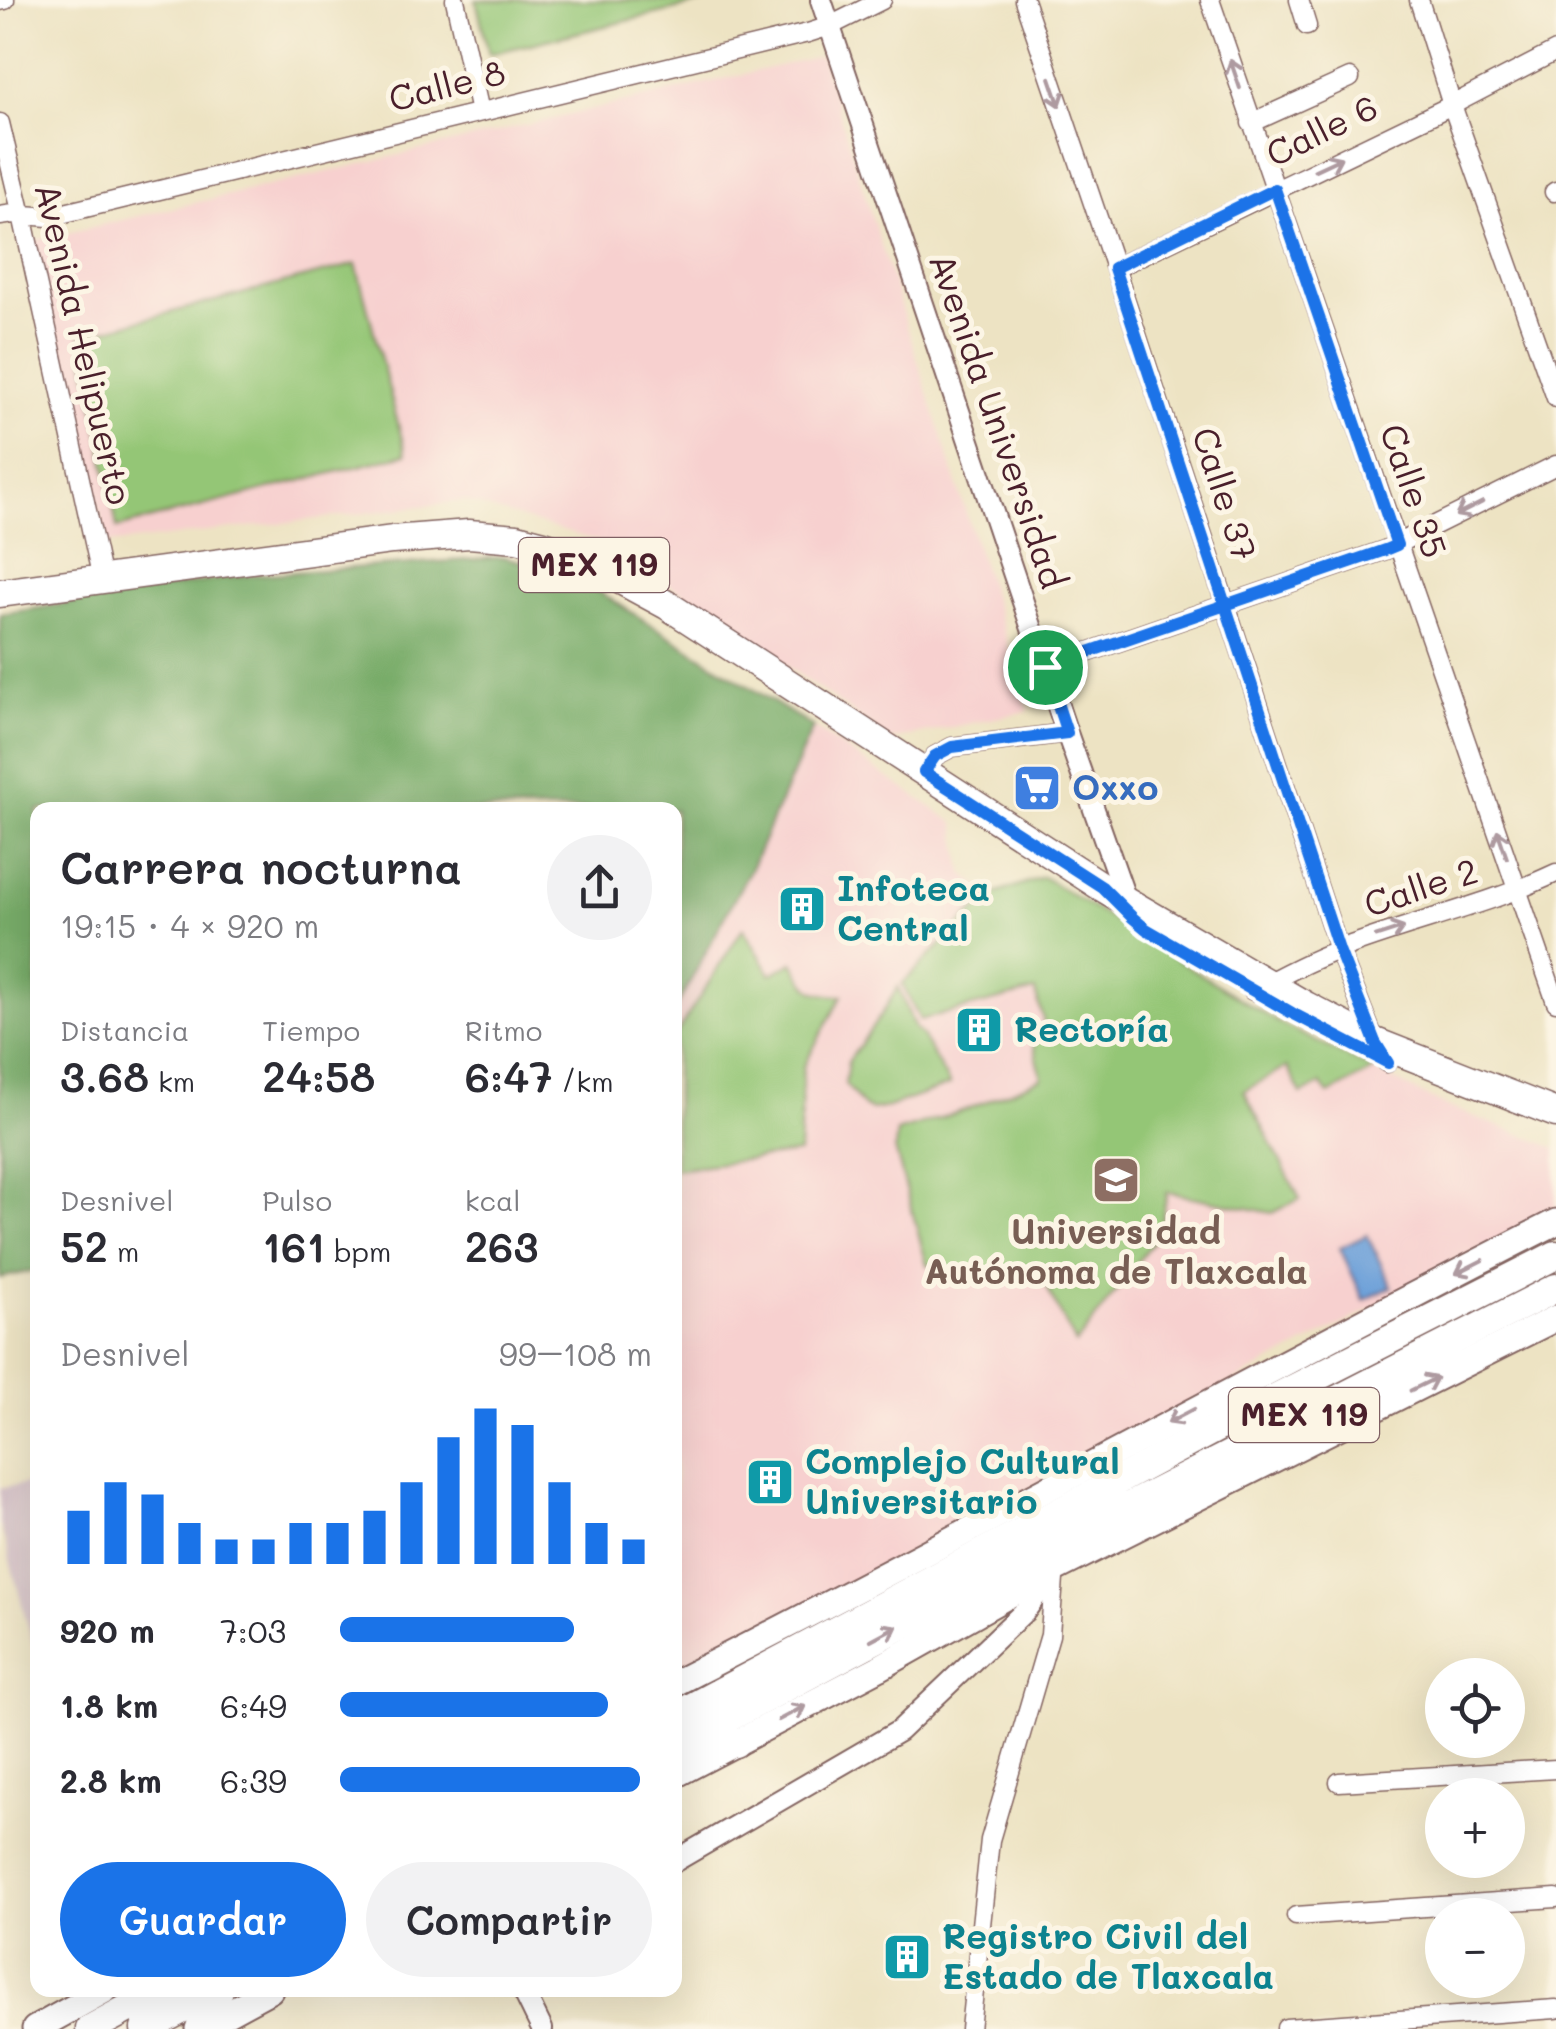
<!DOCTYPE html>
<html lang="es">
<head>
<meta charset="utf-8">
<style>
  :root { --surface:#fff; --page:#f2f2f3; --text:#2b2b33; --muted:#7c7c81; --accent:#1a73e8 }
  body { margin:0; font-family:Mali,sans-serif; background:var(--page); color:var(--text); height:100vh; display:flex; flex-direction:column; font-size:38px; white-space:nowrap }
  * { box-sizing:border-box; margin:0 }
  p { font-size:32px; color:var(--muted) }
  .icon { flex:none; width:55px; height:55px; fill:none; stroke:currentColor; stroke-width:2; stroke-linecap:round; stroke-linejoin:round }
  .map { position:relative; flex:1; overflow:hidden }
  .sheet { position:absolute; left:30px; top:802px; width:652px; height:1195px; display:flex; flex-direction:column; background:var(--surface); border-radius:20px; box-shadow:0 10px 40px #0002 }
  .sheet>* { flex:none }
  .fabs { position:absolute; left:1425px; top:1658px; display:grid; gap:20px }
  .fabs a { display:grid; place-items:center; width:100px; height:100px; border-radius:50%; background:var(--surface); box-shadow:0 10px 40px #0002; font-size:50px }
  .pin { position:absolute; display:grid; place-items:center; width:85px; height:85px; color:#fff; margin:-42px; border:5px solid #fff; border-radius:50%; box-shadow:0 2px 10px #0007 }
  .round { display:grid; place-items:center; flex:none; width:105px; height:105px; border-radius:52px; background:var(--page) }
  .headline { display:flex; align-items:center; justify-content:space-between; height:170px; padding:0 30px }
  h1 { font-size:45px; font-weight:600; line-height:75px }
  .stats { display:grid; grid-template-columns:repeat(3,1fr); gap:15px; height:170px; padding:10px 30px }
  .stats div { display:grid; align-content:center }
  .stats b { font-size:42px; font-weight:600 }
  .stats small { font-size:28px; font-weight:400 }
  .stats p { font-size:28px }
  .chart { height:280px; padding:20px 30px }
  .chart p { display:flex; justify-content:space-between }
  .chart svg { width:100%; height:180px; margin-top:10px; stroke:var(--accent); stroke-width:6 }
  .action { display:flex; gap:20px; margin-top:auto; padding:20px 30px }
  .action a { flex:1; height:115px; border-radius:60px; background:var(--accent); color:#fff; font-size:40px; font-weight:600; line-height:115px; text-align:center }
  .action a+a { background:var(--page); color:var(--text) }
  ul { padding:0 30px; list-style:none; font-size:32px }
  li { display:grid; grid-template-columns:160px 120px 1fr; align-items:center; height:75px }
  li i { height:25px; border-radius:12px; background:var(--accent) }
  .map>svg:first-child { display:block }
  .built { fill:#f7d0cf }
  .industrial { fill:#d2bec5 }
  .green { fill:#94c676; stroke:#6f7250; stroke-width:2.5 }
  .forest { fill:#77ab67; stroke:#606549; stroke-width:2.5 }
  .water { fill:#6ea1d9; stroke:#5c6082; stroke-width:2.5 }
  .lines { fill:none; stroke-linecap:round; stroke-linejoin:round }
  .minor-casing { stroke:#836460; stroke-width:21 }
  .tertiary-casing { stroke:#836460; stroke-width:24 }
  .secondary-casing { stroke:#836460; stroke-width:29 }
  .primary-casing { stroke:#836460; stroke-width:31 }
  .minor { stroke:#fff; stroke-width:18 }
  .tertiary { stroke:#fff; stroke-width:20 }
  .secondary { stroke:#fff; stroke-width:25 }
  .primary { stroke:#fff; stroke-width:28 }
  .oneway { stroke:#ae9aa0 }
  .route-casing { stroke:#fff; stroke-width:20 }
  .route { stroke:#1a73e8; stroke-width:12 }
  .labels { text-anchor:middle; stroke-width:10; stroke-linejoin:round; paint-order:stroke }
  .shield { fill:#fcf5e5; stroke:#7f5f63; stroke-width:2.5 }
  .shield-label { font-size:32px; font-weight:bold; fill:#4a1f2b }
  .street-label { font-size:35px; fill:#4a1f2b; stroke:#fcf5e5 }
  .shop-label { font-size:35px; font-weight:bold; fill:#366cbe; stroke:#fcf5e5; text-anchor:start }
  .culture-label { font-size:35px; font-weight:bold; fill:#0d838f; stroke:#fcf5e5; text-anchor:start }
  .education-label { font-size:35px; font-weight:bold; fill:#785e54; stroke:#fcf5e5 }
</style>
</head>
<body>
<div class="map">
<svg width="1556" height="2029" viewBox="0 0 1556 2029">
  <rect width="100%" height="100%" fill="#fcf5e5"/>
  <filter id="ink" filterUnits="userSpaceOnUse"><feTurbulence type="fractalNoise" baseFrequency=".01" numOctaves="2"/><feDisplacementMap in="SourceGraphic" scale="20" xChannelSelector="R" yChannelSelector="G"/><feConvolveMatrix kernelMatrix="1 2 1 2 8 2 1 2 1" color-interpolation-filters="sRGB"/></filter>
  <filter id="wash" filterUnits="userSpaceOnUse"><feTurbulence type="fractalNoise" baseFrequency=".0048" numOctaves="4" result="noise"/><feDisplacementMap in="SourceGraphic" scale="40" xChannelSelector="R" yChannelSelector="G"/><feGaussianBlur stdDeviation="2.25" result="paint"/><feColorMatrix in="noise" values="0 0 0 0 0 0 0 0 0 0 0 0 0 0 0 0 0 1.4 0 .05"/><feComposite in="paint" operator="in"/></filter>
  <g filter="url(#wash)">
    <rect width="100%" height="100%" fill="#ede3c3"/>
    <path class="built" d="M 821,56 L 1029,711 L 891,740 L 732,627 L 613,546 L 464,501 L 108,544 L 29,242 Z
      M 813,727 L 955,823 L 963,873 L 989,896 L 1043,877 L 1281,1024 L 1446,1106 L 1556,1148 L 1556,1212 L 675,1676 L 675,1010 L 753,864 Z"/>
    <path class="industrial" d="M 37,1482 L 38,1648 L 34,1648 L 0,1524 L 0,1488 Z"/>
    <path class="green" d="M 476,0 L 714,0 L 489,54 Z
      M 356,264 L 406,454 L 117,528 L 81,336 Z
      M 1043,877 L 1281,1024 L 1374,1070 L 1329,1094 L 1321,1084 L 1301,1094 L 1287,1067 L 1244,1091 L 1300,1199 L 1272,1213 L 1167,1192 L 1160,1232 L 1076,1344 L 1042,1278 L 1021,1279 L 927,1265 L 895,1149 L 897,1132 L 968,1109 L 1042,1078 L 1031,1034 L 1045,1027 L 1035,991 L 920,1020 L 902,984 L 989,896 Z
      M 743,928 L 771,974 L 793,962 C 810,990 807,994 842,996 L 803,1067 L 799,1153 L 675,1169 L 675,1036 Z
      M 898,987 L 915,1029 L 921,1034 L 950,1085 L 888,1107 L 872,1110 L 864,1107 L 845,1084 L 848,1062 L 881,1015 Z"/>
    <path class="forest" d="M 505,557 L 550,569 L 598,591 L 813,727 L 753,864 L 675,1010 L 675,810 L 38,810 L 37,1270 L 0,1278 L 0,614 L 239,576 Z"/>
    <path class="water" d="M 1367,1235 L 1392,1287 L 1364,1300 L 1340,1248 Z"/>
  </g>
  <g filter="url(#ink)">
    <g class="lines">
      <g class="minor-casing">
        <path id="minor" d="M 455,0 L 480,112
          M 1024,0 L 1115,268 L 1339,950 L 1375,1042 L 1387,1063
          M 1210,0 L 1556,1002
          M 1299,0 L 1307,26
          M 1419,0 L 1452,105 L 1556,398
          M 0,1 L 5,0
          M 0,123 L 22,215 L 102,579
          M 1251,123 L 1350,78
          M 1554,192 L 1556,191
          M 0,216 L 14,214 L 48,217 L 808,33 L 830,26 L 882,0
          M 1115,268 L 1452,105 L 1556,51
          M 1045,667 L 1385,550 L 1556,465
          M 925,772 L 935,756 L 952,747 L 1067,733
          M 1253,991 C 1285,973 1317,957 1351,945 C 1419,920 1491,904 1556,873
          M 1339,1782 L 1556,1769
          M 1296,1916 L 1556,1898
          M 1286,2028 L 1556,2009
          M 970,2029 L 990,1840 L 1050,1635 L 1055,1564"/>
      </g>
      <g class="tertiary-casing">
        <path id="tertiary" d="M 821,0 L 1067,733 L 1127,903
          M 675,1861 L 899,1731 L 1026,1610 L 1054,1570
          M 523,1990 L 542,2029"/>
      </g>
      <g class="secondary-casing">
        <path id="secondary" d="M 675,1683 C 971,1533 1260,1372 1556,1222
          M 675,1775 L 879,1668 L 1055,1569 L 1556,1318
          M 35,2029 L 105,1990
          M 198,2029 L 270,1990"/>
      </g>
      <g class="primary-casing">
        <path id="primary" d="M 0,593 L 392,540 L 469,534 L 517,538 L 544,545 L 582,559 L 667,605 L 1102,887 L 1306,1006 L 1375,1042 L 1556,1113
          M 675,1716 L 1226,1423 L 1556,1255
          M 675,1746 L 1053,1545 L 1556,1288
          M 681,1746 L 735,1743
          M 90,2029 L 162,1990
          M 145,2029 L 219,1990"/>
      </g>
      <use href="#minor" class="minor"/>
      <use href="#tertiary" class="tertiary"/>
      <use href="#secondary" class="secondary"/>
      <use href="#primary" class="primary"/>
    </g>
    <defs><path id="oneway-shaft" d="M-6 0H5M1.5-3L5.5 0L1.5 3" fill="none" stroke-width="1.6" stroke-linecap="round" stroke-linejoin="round" transform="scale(2.5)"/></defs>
    <g class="oneway">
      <use href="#oneway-shaft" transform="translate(1235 74) rotate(-109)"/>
      <use href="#oneway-shaft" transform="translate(1055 92) rotate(71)"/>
      <use href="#oneway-shaft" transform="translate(1328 164) rotate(-25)"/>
      <use href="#oneway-shaft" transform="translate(1469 509) rotate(153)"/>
      <use href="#oneway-shaft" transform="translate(1502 844) rotate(-109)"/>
      <use href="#oneway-shaft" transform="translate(1390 932) rotate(-18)"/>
      <use href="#oneway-shaft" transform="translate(1469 1267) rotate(153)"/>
      <use href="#oneway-shaft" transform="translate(1424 1384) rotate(-26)"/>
      <use href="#oneway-shaft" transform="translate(1181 1416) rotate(152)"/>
      <use href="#oneway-shaft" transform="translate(884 1633) rotate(-28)"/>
      <use href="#oneway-shaft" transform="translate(792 1713) rotate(-28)"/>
    </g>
  </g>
  <g class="lines" filter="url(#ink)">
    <g class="route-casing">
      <path id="route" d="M 1045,667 L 1067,733 L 952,747 L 935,756 L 924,772 L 1102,887 L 1133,918 L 1146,929 L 1292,1013 L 1388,1063 L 1375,1042 L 1339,950 L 1114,268 L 1275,189 L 1397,545 L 1385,550 C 1271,589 1158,628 1045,667"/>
    </g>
    <use href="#route" class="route"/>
  </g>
  <defs>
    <g id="supermarket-square" transform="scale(2.5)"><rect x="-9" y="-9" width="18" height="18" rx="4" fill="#3f7fe0" stroke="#fcf5e5"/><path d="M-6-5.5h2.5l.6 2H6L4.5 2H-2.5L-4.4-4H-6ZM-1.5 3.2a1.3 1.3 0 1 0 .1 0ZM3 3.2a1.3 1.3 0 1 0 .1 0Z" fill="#fff"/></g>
    <g id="building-square" transform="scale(2.5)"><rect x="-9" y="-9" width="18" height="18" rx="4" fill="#0f9aa8" stroke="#fcf5e5"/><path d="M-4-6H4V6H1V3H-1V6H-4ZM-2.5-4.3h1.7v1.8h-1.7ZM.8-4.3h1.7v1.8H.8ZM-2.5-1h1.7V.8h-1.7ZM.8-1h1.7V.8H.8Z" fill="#fff"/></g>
    <g id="university-square" transform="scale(2.5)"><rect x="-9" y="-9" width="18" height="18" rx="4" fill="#8d6e63" stroke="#fcf5e5"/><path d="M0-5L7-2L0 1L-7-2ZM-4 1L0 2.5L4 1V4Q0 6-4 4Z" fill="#fff"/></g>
  </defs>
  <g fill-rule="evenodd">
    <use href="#supermarket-square" x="1037" y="788"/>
    <use href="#building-square" x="802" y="909"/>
    <use href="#building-square" x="979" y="1030"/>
    <use href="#university-square" x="1116" y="1180"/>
    <use href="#building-square" x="770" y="1482"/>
    <use href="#building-square" x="907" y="1957"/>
  </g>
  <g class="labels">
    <g class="shield">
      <rect x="519" y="538" width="150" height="54" rx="8"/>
      <rect x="1229" y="1388" width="150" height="54" rx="8"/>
    </g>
    <g class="shield-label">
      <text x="594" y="576">MEX 119</text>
      <text x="1304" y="1426">MEX 119</text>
    </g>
    <g class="street-label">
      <text transform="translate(447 86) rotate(-14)" y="12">Calle 8</text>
      <text transform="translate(1322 131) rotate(-26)" y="12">Calle 6</text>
      <text transform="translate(83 344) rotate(77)" y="12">Avenida Helipuerto</text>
      <text transform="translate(997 421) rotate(71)" y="12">Avenida Universidad</text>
      <text transform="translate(1413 491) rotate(71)" y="12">Calle 35</text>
      <text transform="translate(1224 494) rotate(72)" y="12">Calle 37</text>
      <text transform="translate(1421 888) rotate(-18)" y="12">Calle 2</text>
    </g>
    <g class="shop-label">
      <text x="1072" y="800">Oxxo</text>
    </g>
    <g class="culture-label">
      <text x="837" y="901">Infoteca<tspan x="837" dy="40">Central</tspan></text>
      <text x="1014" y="1042">Rectoría</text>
      <text x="805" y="1474">Complejo Cultural<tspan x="805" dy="40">Universitario</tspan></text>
      <text x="942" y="1949">Registro Civil del<tspan x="942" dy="40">Estado de Tlaxcala</tspan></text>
    </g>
    <g class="education-label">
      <text x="1116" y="1244">Universidad<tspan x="1116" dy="40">Autónoma de Tlaxcala</tspan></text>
    </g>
  </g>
</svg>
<div class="fabs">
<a><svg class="icon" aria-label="locate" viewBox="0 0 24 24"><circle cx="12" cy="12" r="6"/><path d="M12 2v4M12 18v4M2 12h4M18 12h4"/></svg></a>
<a>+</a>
<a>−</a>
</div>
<div class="pin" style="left:1045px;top:667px;background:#1e9e55"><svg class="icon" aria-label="arrive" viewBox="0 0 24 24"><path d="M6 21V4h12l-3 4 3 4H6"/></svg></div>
<section class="sheet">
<div class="headline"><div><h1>Carrera nocturna</h1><p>19:15 · 4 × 920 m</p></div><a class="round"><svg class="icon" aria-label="share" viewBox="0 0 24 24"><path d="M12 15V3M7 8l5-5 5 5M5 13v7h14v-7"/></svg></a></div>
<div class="stats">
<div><p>Distancia</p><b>3.68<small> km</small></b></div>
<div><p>Tiempo</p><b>24:58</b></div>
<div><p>Ritmo</p><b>6:47<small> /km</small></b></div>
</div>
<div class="stats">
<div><p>Desnivel</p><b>52<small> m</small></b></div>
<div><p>Pulso</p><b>161<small> bpm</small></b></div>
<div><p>kcal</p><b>263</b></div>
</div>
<div class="chart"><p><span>Desnivel</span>99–108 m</p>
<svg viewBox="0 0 160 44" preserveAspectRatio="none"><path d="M5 44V31M15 44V24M25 44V27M35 44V34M45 44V38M55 44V38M65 44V34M75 44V34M85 44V31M95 44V24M105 44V13M115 44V6M125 44V10M135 44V24M145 44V34M155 44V38"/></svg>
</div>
<ul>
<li><b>920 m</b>7:03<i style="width:75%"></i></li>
<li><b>1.8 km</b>6:49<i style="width:86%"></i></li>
<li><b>2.8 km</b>6:39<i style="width:96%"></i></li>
</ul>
<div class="action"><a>Guardar</a><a>Compartir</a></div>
</section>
</div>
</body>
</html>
